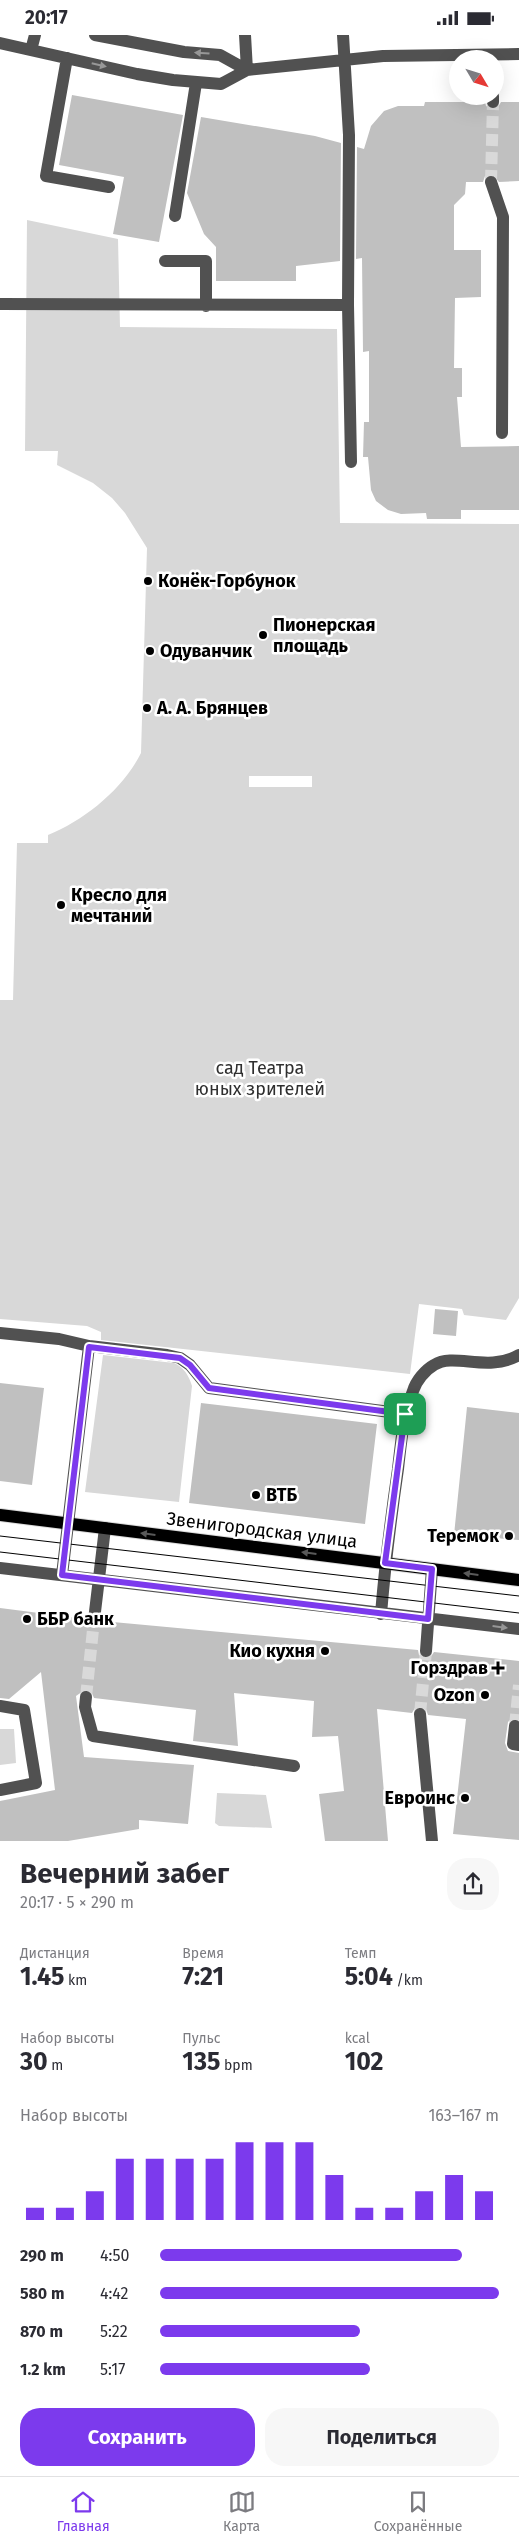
<!DOCTYPE html>
<html lang="ru">
<head>
<meta charset="utf-8">
<style>
  :root { --surface:#fff; --page:#f7f7f7; --text:#2b2b33; --muted:#7c7c81; --line:#e1e1e2; --accent:#7c3aed }
  body { margin:0; font-family:"Fira Sans",sans-serif; background:var(--page); color:var(--text); height:100vh; display:flex; flex-direction:column; font-size:19px; white-space:nowrap }
  * { box-sizing:border-box; margin:0 }
  p { font-size:16px; color:var(--muted) }
  .icon { flex:none; width:28px; height:28px; fill:none; stroke:currentColor; stroke-width:2; stroke-linecap:round; stroke-linejoin:round }
  .map { position:relative; height:1806px; overflow:hidden }
  .drawer { display:flex; flex-direction:column; background:var(--surface); flex:1 }
  .drawer>* { flex:none }
  .needle { width:32px; rotate:128deg }
  .fabs { position:absolute; left:449px; top:15px; display:grid; gap:10px }
  .fabs a { display:grid; place-items:center; width:55px; height:55px; border-radius:50%; background:var(--surface); box-shadow:0 5px 20px #0002; font-size:25px }
  .pin { position:absolute; display:grid; place-items:center; width:42px; height:42px; color:#fff; margin:-21px; border-radius:10px; box-shadow:0 2px 8px #0006 }
  .round { display:grid; place-items:center; flex:none; width:52px; height:52px; border-radius:20px; background:var(--page) }
  .head { display:flex; align-items:center; justify-content:space-between; height:85px; padding:0 20px }
  h1 { font-size:28px; font-weight:700; line-height:38px }
  .figures { display:grid; grid-template-columns:repeat(3,1fr); gap:8px; height:85px; padding:5px 20px }
  .figures div { display:grid; align-content:center }
  .figures b { font-size:25px; font-weight:700 }
  .figures small { font-size:14px; font-weight:400 }
  .figures p { font-size:14px }
  .chart { height:140px; padding:10px 20px }
  .chart p { display:flex; justify-content:space-between }
  .chart svg { width:100%; height:90px; margin-top:5px; stroke:var(--accent); stroke-width:6 }
  .primary-button { display:flex; gap:10px; margin-top:auto; padding:10px 20px }
  .primary-button a { flex:1; height:58px; border-radius:20px; background:var(--accent); color:#fff; font-size:20px; font-weight:700; line-height:58px; text-align:center }
  .primary-button a+a { background:var(--page); color:var(--text) }
  ul { padding:0 20px; list-style:none; font-size:16px }
  li { display:grid; grid-template-columns:80px 60px 1fr; align-items:center; height:38px }
  li i { height:12px; border-radius:6px; background:var(--accent) }
  .status { display:flex; justify-content:space-between; align-items:center; height:35px; padding:0 25px; background:var(--surface); direction:ltr }
  .status svg { height:14px; fill:currentColor }
  .menu { display:flex; justify-content:space-around; align-items:center; height:70px; border-top:1px solid var(--line); background:var(--surface); font-size:14px; color:var(--muted) }
  .menu a { display:grid; justify-items:center; gap:2px }
  .menu .active { color:var(--accent) }
  .map>svg:first-child { display:block }
  .green { fill:#d8d8d8; fill-rule:evenodd }
  .building { fill:#c0c0c0 }
  .lines { fill:none; stroke-linecap:round; stroke-linejoin:round }
  .minor-tunnel { stroke:#d9d9d9; stroke-width:12; stroke-dasharray:12 6; stroke-linecap:butt }
  .major-casing { stroke:#dbdbdb; stroke-width:14 }
  .minor { stroke:#515151; stroke-width:12 }
  .major { stroke:#000; stroke-width:12 }
  .tram { stroke:#000; stroke-width:1 }
  .oneway { fill:#979797 }
  .oneway2 { fill:#595959 }
  .route-casing { stroke:#fff; stroke-width:10 }
  .route { stroke:#7c3aed; stroke-width:6 }
  .poi-dot { fill:#000; stroke:#fff; stroke-width:2 }
  .labels { text-anchor:middle; stroke-width:5; stroke-linejoin:round; paint-order:stroke }
  .poi-label { font-size:18px; font-weight:bold; fill:#000; stroke:#fff; text-anchor:start }
  .park-label { font-size:18px; fill:#2f2f2f; stroke:#fff }
  .street-label { font-size:18px; fill:#000; stroke:#fff }
</style>
</head>
<body>
<div class="status"><b>20:17</b><svg viewBox="0 0 49 12"><path d="M0 12V9h3v3zM5 12V6h3v6zM10 12V3h3v9zM15 12V0h3v12zM26 1h20v11H26zM47 4h2v5h-2z"/></svg></div>
<div class="map">
<svg width="519" height="1806" viewBox="0 0 519 1806">
  <rect width="100%" height="100%" fill="#fff"/>
  <path class="green" d="M 27,185 L 118,204 L 120,292 L 337,294 L 340,488 L 519,489 L 519,1263 L 506,1285 L 464,1280 L 462,1274 L 419,1269 L 410,1339 L 101,1305 L 101,1297 L 87,1291 L 0,1284 L 0,965 L 13,965 L 17,808 L 48,808 L 48,800 C 85,785 123,754 141,718 L 147,513 L 125,478 L 112,463 L 93,448 L 57,430 L 58,416 L 25,416 ZM 249,741 L 312,741 L 312,752 L 249,752 Z
    M 103,1320 L 174,1328 C 184,1332 189,1341 192,1351 L 179,1467 L 85,1457 Z
    M 0,1694 L 14,1694 L 16,1728 L 0,1730 Z
    M 217,1758 L 266,1760 L 272,1793 L 219,1791 L 215,1788 Z"/>
  <path class="building" d="M 72,60 L 183,80 L 159,207 L 113,199 L 124,142 L 59,130 Z
    M 425,67 L 485,67 L 486,71 L 493,75 L 497,74 L 501,67 L 519,67 L 519,146 L 499,147 L 492,139 L 485,141 L 483,147 L 466,147 L 465,159 L 454,170 L 454,215 L 481,215 L 481,262 L 455,263 L 454,333 L 462,333 L 462,362 L 457,362 L 461,412 L 519,411 L 519,475 L 461,475 L 461,484 L 427,484 L 426,478 L 401,479 L 388,475 L 376,466 L 371,455 L 368,422 L 363,422 L 364,387 L 369,387 L 369,316 L 363,317 L 362,223 L 356,224 L 357,112 L 364,114 L 371,91 L 384,76 L 398,71 L 424,71 Z
    M 201,82 L 315,101 L 341,108 L 340,226 L 296,231 L 296,246 L 216,246 L 216,212 L 204,199 L 187,158 Z
    M 435,1274 L 458,1276 L 456,1301 L 433,1299 Z
    M 0,1348 L 44,1353 L 32,1450 L 0,1446 Z
    M 201,1368 L 377,1389 L 365,1489 L 189,1468 Z
    M 467,1372 L 519,1378 L 519,1505 L 454,1500 Z
    M 0,1573 L 86,1584 L 89,1591 L 94,1593 L 100,1590 L 102,1586 L 418,1615 L 419,1620 L 425,1624 L 430,1623 L 434,1617 L 519,1626 L 519,1684 L 512,1683 L 508,1687 L 505,1708 L 508,1716 L 519,1718 L 519,1805 L 453,1799 L 466,1684 L 428,1680 L 426,1674 L 420,1671 L 415,1673 L 412,1678 L 377,1674 L 388,1806 L 325,1806 L 319,1759 L 344,1756 L 338,1701 L 312,1702 L 314,1666 L 234,1658 L 238,1711 L 193,1706 L 196,1675 L 94,1663 L 91,1656 L 86,1654 L 76,1661 L 84,1722 L 194,1730 L 188,1789 L 139,1785 L 139,1794 L 68,1806 L 0,1806 L 0,1766 L 55,1755 L 41,1637 L 9,1664 L 0,1663 Z"/>
  <g class="lines">
    <path class="minor-tunnel" d="M 491,147 L 493,67
      M 86,1662 L 94,1585
      M 420,1679 L 426,1616
      M 515,1691 L 519,1650"/>
    <g class="major-casing">
      <path id="major" d="M 0,1480 L 519,1545"/>
    </g>
    <path class="minor" d="M 95,0 L 184,17 L 220,20 L 247,35
      M 245,0 L 247,35
      M 343,0 L 349,100 L 348,270 L 351,427
      M 0,8 L 137,39 L 173,45 L 221,49 L 247,35 L 383,21 L 519,19
      M 31,15 L 35,0
      M 67,23 L 46,141 L 109,152
      M 493,67 L 493,61
      M 491,147 L 503,182 L 502,398
      M 175,181 L 196,48
      M 165,226 L 206,226 L 206,271
      M 0,269 L 348,270
      M 0,1298 L 59,1304 L 89,1311 L 167,1320 L 180,1323 L 190,1330 L 209,1353 L 405,1379
      M 0,1533 L 519,1594
      M 62,1540 L 89,1311
      M 381,1579 C 385,1530 391,1482 398,1434 C 401,1408 403,1381 413,1356 C 416,1346 425,1335 434,1330 C 455,1317 487,1338 519,1320
      M 94,1585 L 105,1493
      M 426,1616 L 432,1534
      M 86,1662 L 85,1672 L 93,1701 L 294,1731
      M 0,1671 L 24,1675 L 36,1748 L 0,1755
      M 420,1679 L 432,1806
      M 515,1691 L 513,1709 L 519,1710"/>
    <use href="#major" class="major"/>
    <path class="tram" d="M 0,1501 L 519,1561
      M 0,1517 L 519,1578"/>
  </g>
  <defs><path id="oneway-solid" d="M-6-.8H1V-3.2L6.5 0L1 3.2V.8H-6Z" transform="scale(1.25)"/></defs>
  <g class="oneway">
    <use href="#oneway-solid" transform="translate(202 18) rotate(-176)"/>
    <use href="#oneway-solid" transform="translate(99 30) rotate(13)"/>
    <use href="#oneway-solid" transform="translate(500 1592) rotate(7)"/>
  </g>
  <g class="oneway2">
    <use href="#oneway-solid" transform="translate(148 1499) rotate(-173)"/>
    <use href="#oneway-solid" transform="translate(309 1518) rotate(-173)"/>
    <use href="#oneway-solid" transform="translate(471 1539) rotate(-173)"/>
  </g>
  <g class="lines">
    <g class="route-casing">
      <path id="route" d="M 89,1312 L 180,1323 L 190,1330 L 209,1353 L 405,1379 L 385,1528 L 432,1534 L 428,1584 L 62,1540 Z"/>
    </g>
    <use href="#route" class="route"/>
  </g>
  <g class="poi-dot">
    <circle cx="148" cy="546" r="5"/>
    <circle cx="263" cy="600" r="5"/>
    <circle cx="150" cy="616" r="5"/>
    <circle cx="147" cy="673" r="5"/>
    <circle cx="61" cy="870" r="5"/>
    <circle cx="256" cy="1460" r="5"/>
    <circle cx="509" cy="1501" r="5"/>
    <circle cx="27" cy="1584" r="5"/>
    <circle cx="325" cy="1616" r="5"/>
    <path d="M495.5 1625.5h5v5h5v5h-5v5h-5v-5h-5v-5h5z"/>
    <circle cx="485" cy="1660" r="5"/>
    <circle cx="465" cy="1763" r="5"/>
  </g>
  <g class="labels">
    <g class="poi-label">
      <text x="158" y="552">Конёк-Горбунок</text>
      <text x="273" y="596">Пионерская<tspan x="273" dy="21">площадь</tspan></text>
      <text x="160" y="622">Одуванчик</text>
      <text x="157" y="679">А. А. Брянцев</text>
      <text x="71" y="866">Кресло для<tspan x="71" dy="21">мечтаний</tspan></text>
      <text x="266" y="1466">ВТБ</text>
      <text x="499" y="1507" text-anchor="end">Теремок</text>
      <text x="37" y="1590">ББР банк</text>
      <text x="315" y="1622" text-anchor="end">Кио кухня</text>
      <text x="488" y="1639" text-anchor="end">Горздрав</text>
      <text x="475" y="1666" text-anchor="end">Ozon</text>
      <text x="455" y="1769" text-anchor="end">Евроинс</text>
    </g>
    <g class="park-label">
      <text x="260" y="1039">сад Театра<tspan x="260" dy="21">юных зрителей</tspan></text>
    </g>
    <g class="street-label">
      <text transform="translate(262 1495) rotate(7)" y="6">Звенигородская улица</text>
    </g>
  </g>
</svg>
<div class="fabs">
<a><svg class="needle" viewBox="-14 -14 28 28"><path d="M0-13l5 13h-10z" fill="#e53935"/><path d="M0 13l5-13h-10z" fill="#7c7c81"/></svg></a>
</div>
<div class="pin" style="left:405px;top:1379px;background:#1e9e55"><svg class="icon" aria-label="arrive" viewBox="0 0 24 24"><path d="M6 21V4h12l-3 4 3 4H6"/></svg></div>
</div>
<section class="drawer">
<div class="head"><div><h1>Вечерний забег</h1><p>20:17 · 5 × 290 m</p></div><a class="round"><svg class="icon" aria-label="share" viewBox="0 0 24 24"><path d="M12 15V3M7 8l5-5 5 5M5 13v7h14v-7"/></svg></a></div>
<div class="figures">
<div><p>Дистанция</p><b>1.45<small> km</small></b></div>
<div><p>Время</p><b>7:21</b></div>
<div><p>Темп</p><b>5:04<small> /km</small></b></div>
</div>
<div class="figures">
<div><p>Набор высоты</p><b>30<small> m</small></b></div>
<div><p>Пульс</p><b>135<small> bpm</small></b></div>
<div><p>kcal</p><b>102</b></div>
</div>
<div class="chart"><p><span>Набор высоты</span>163–167 m</p>
<svg viewBox="0 0 160 44" preserveAspectRatio="none"><path d="M5 44V38M15 44V38M25 44V30M35 44V14M45 44V14M55 44V14M65 44V14M75 44V6M85 44V6M95 44V6M105 44V22M115 44V38M125 44V38M135 44V30M145 44V22M155 44V30"/></svg>
</div>
<ul>
<li><b>290 m</b>4:50<i style="width:89%"></i></li>
<li><b>580 m</b>4:42<i style="width:100%"></i></li>
<li><b>870 m</b>5:22<i style="width:59%"></i></li>
<li><b>1.2 km</b>5:17<i style="width:62%"></i></li>
</ul>
<div class="primary-button"><a>Сохранить</a><a>Поделиться</a></div>
</section>
<nav class="menu">
<a class="active"><svg class="icon" aria-label="home" viewBox="0 0 24 24"><path d="M3 11l9-7 9 7M6 9v11h12V9"/></svg>Главная</a>
<a><svg class="icon" aria-label="map" viewBox="0 0 24 24"><path d="M3 6l6-2 6 2 6-2v14l-6 2-6-2-6 2zM9 4v14M15 6v14"/></svg>Карта</a>
<a><svg class="icon" aria-label="saved" viewBox="0 0 24 24"><path d="M7 4h10v16l-5-4-5 4z"/></svg>Сохранённые</a>
</nav>
</body>
</html>
